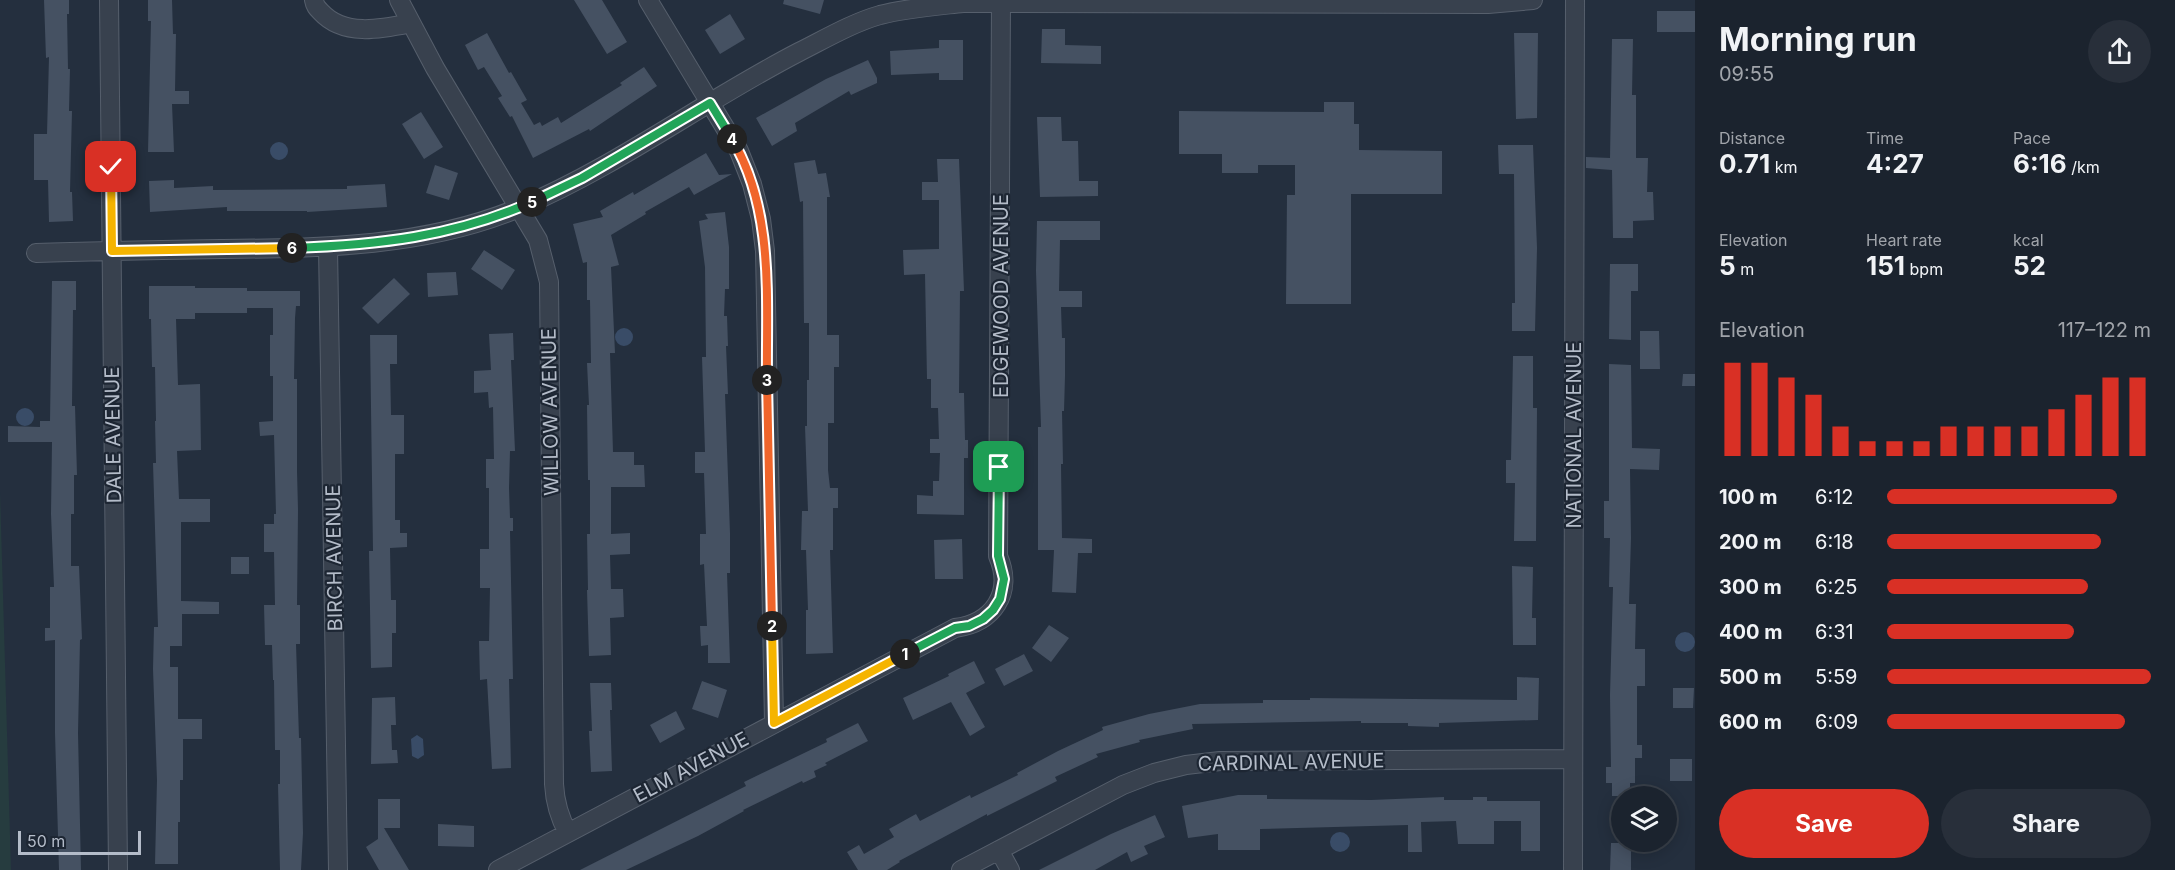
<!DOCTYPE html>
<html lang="en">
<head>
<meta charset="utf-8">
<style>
  :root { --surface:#1b232e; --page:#282f3a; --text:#f1f3f6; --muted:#a0a4aa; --line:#39404a; --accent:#d93025 }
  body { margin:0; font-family:Inter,sans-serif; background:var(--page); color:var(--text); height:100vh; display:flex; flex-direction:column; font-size:22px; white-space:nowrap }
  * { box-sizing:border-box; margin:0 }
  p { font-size:20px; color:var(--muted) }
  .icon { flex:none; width:33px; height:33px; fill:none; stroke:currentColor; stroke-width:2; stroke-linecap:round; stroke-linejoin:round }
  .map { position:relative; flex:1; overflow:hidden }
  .side { display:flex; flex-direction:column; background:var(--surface); width:480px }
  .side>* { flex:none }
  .tools { position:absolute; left:1611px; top:786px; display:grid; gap:12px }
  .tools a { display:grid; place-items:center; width:66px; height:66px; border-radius:50%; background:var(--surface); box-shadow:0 3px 15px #0003,0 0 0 2px var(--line); font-size:30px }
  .scale { position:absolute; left:18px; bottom:15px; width:123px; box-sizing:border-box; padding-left:6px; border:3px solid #b4bcc9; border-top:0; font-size:16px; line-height:21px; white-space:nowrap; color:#b4bcc9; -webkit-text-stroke:4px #1d2633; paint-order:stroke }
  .pin { position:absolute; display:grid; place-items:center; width:51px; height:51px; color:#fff; margin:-26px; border-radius:12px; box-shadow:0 3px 9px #0006 }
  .km { position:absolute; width:30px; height:30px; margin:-15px; border-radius:50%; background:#222; color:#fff; font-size:16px; line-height:30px; text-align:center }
  .round { display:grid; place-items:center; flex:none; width:63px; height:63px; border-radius:32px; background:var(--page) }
  .headline { display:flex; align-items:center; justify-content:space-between; height:102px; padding:0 24px }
  h1 { font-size:33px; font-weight:700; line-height:45px }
  .stats { display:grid; grid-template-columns:repeat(3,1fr); gap:9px; height:102px; padding:6px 24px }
  .stats div { display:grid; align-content:center }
  .stats b { font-size:26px; font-weight:700 }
  .stats small { font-size:16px; font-weight:400 }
  .stats p { font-size:16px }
  .chart { height:168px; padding:12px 24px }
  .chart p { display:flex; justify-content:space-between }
  .chart svg { width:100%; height:108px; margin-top:6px; stroke:var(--accent); stroke-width:6 }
  .action { display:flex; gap:12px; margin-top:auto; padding:12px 24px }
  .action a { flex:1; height:69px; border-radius:36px; background:var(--accent); color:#fff; font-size:24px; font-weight:700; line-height:69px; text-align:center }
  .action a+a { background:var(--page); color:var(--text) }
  ul { padding:0 24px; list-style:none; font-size:20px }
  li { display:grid; grid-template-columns:96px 72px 1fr; align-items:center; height:45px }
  li i { height:15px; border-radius:8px; background:var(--accent) }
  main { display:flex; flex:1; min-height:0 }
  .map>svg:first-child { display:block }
  .green { fill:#263c3f }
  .water { fill:#394c67 }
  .building { fill:#455162 }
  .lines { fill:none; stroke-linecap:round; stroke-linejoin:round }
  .minor-casing { stroke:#565f6c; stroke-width:20 }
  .minor { stroke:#38414e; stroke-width:18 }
  .split-1-casing { stroke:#fff; stroke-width:12 }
  .split-2-casing { stroke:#fff; stroke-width:12 }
  .split-3-casing { stroke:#fff; stroke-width:12 }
  .split-4-casing { stroke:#fff; stroke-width:12 }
  .split-5-casing { stroke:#fff; stroke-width:12 }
  .split-6-casing { stroke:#fff; stroke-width:12 }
  .split-7-casing { stroke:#fff; stroke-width:12 }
  .split-1 { stroke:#22a559; stroke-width:8 }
  .split-2 { stroke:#f5b400; stroke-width:8 }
  .split-3 { stroke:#f0652b; stroke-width:8 }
  .split-4 { stroke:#f0652b; stroke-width:8 }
  .split-5 { stroke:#22a559; stroke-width:8 }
  .split-6 { stroke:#22a559; stroke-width:8 }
  .split-7 { stroke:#f5b400; stroke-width:8 }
  .labels { text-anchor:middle; stroke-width:4.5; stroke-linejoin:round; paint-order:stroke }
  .street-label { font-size:20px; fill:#b4bcc9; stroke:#1d2633 }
</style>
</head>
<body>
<main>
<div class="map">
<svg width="1695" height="870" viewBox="0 0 1695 870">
  <rect width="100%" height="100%" fill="#242f3e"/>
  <path class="green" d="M 0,491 L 11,870 L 0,870 Z"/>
  <path class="water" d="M270 151a9 9 0 1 1 18 0a9 9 0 1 1-18 0Z
    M615 337a9 9 0 1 1 18 0a9 9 0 1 1-18 0Z
    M16 417a9 9 0 1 1 18 0a9 9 0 1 1-18 0Z
    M1675 642a10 10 0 1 1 20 0a10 10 0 1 1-20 0Z
    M 417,735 L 423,739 L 424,755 L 418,759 L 412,756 L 411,739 Z
    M1330 842a10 10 0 1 1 20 0a10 10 0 1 1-20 0Z"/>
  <path class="building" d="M 44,0 L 69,0 L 69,14 L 67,14 L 68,69 L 70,69 L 69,111 L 72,111 L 70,192 L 72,192 L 73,221 L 49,222 L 48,180 L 34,180 L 34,134 L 47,134 L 49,57 L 46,58 Z
    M 148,0 L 172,0 L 173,34 L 176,34 L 175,91 L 189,91 L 189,104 L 172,104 L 174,152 L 148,152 L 151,21 L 148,21 Z
    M 574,0 L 602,0 L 627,42 L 607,54 Z
    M 784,0 L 824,0 L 820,14 L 783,4 Z
    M 1657,11 L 1695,11 L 1695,32 L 1657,32 Z
    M 730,14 L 745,39 L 720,54 L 705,30 Z
    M 1042,29 L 1065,29 L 1065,45 L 1101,46 L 1101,64 L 1041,63 Z
    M 487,33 L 509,73 L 511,72 L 527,100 L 521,103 L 534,125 L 540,122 L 542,126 L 558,117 L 561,123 L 622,85 L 620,83 L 644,67 L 657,86 L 590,131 L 589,129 L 533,158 L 512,116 L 510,117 L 498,98 L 502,96 L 484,67 L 478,70 L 465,45 Z
    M 1514,33 L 1538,33 L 1537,118 L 1516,119 Z
    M 1612,39 L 1633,39 L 1632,95 L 1636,95 L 1636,158 L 1648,158 L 1647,192 L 1653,192 L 1654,220 L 1633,221 L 1633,238 L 1613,238 L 1612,170 L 1586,168 L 1586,157 L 1610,158 Z
    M 939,40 L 963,40 L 963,80 L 939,80 L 939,73 L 891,75 L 890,51 L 939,48 Z
    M 868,60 L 877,78 L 877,83 L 851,95 L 849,91 L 795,123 L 797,131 L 772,146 L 756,118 L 826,79 Z
    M 1324,102 L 1354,102 L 1354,124 L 1359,124 L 1359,150 L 1442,151 L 1442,194 L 1351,194 L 1351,304 L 1286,304 L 1287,195 L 1295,195 L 1295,165 L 1258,165 L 1258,173 L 1222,173 L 1222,154 L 1179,154 L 1179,111 L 1324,112 Z
    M 421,112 L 443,147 L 424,159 L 402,124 Z
    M 1037,117 L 1061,117 L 1062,141 L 1078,141 L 1079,181 L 1098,181 L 1098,196 L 1040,197 Z
    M 1498,145 L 1533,145 L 1537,248 L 1535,331 L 1512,331 L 1512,303 L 1515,303 L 1514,174 L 1499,174 Z
    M 706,153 L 719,175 L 732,174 L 694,195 L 689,187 L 645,212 L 646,214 L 611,235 L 619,265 L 611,267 L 615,353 L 610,353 L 613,452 L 634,452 L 634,465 L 644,465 L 645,487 L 611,487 L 611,534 L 630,533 L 630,554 L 610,555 L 611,589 L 623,589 L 624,617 L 610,618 L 611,655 L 589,656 L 587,590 L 588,590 L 587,534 L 590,534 L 590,480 L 588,480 L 587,405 L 589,405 L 587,363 L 591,363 L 590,300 L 587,300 L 587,262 L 583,263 L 573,224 L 603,217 L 600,211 L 633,192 L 634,195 Z
    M 937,159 L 959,159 L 964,291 L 960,291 L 959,393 L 964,393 L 965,440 L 968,440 L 968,458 L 964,458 L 964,515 L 917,514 L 917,495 L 933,496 L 933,481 L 939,481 L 940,453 L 930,453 L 930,439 L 939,439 L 938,408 L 931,408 L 931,379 L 927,379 L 925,274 L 904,275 L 903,250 L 939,249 L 939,200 L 922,200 L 922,182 L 938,182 Z
    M 815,160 L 818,174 L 826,173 L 830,197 L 827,197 L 827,335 L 839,335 L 839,367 L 834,367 L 834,423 L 828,423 L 828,470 L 830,488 L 838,488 L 838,508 L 833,508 L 833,550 L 830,550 L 833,653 L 806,654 L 806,610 L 808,610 L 806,550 L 801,550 L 802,511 L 808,511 L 805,426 L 807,426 L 807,380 L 809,380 L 809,323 L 804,323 L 803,201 L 800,202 L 794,163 Z
    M 435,165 L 458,173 L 449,200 L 426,193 Z
    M 174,180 L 174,188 L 213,186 L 213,190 L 347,189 L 347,186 L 385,184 L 387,207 L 307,212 L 307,211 L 227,211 L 227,207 L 150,212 L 149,181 Z
    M 725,212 L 729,247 L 729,289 L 725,289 L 724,316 L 727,316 L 728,346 L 726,346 L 728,394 L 725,394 L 730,533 L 730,573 L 727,573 L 730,663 L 708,663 L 708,645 L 701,646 L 700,626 L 707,626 L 704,564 L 700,565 L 700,534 L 706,534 L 704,473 L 695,473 L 695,452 L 705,452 L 702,357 L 706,357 L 705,267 L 699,221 L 708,219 L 705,214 Z
    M 1037,221 L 1100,221 L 1100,240 L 1060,240 L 1059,291 L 1082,291 L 1082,307 L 1061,307 L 1062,338 L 1065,338 L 1065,376 L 1064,411 L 1062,411 L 1063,464 L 1061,464 L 1062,538 L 1092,539 L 1092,553 L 1078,553 L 1076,593 L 1052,592 L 1054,550 L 1038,550 L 1038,427 L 1041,427 L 1036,271 Z
    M 484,250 L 515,270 L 502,290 L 471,269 Z
    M 1610,264 L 1638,264 L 1638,291 L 1631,291 L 1631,340 L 1609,339 Z
    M 456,272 L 458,295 L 428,297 L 427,273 Z
    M 394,278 L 410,294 L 378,324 L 362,308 Z
    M 52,281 L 76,281 L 76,310 L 73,310 L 72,406 L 75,406 L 77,475 L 74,475 L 74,514 L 71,514 L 71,566 L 79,566 L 82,639 L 80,640 L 78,733 L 81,870 L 59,870 L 55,733 L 55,640 L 45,641 L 45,628 L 50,628 L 50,587 L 54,587 L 51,514 L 52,442 L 8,442 L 8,426 L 40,427 L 40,421 L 50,421 Z
    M 149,286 L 195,286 L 195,288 L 247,288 L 247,291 L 300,291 L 300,306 L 296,306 L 295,318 L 294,379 L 297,379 L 297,471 L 298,510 L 297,605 L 300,605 L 300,644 L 296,644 L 299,738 L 301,738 L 303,833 L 301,870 L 280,870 L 278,784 L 280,784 L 280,750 L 275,750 L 274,680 L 273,680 L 272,645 L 265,645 L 264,605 L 275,605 L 274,552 L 264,552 L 264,524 L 274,524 L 274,514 L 276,514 L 274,435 L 260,436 L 259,422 L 273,421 L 273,376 L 270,376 L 270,335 L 273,335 L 273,308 L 247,308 L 247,313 L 195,313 L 195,319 L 176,319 L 178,385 L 200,384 L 201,450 L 177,451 L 179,499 L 210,499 L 210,522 L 181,522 L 181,601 L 219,602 L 219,614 L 182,614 L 182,646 L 170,646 L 170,667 L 178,667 L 178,719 L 202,719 L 202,739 L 183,739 L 183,780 L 180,780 L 180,822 L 178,822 L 178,864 L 155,864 L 157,780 L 153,669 L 154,627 L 158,627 L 153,463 L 156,463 L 155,421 L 156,421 L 155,367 L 152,367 L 151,319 L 149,319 Z
    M 1640,331 L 1659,331 L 1660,369 L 1640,369 Z
    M 513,333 L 514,360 L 511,360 L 515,451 L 510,451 L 509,488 L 510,518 L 513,518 L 513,531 L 510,531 L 513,679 L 509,679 L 511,768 L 492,769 L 487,679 L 480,680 L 479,641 L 489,641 L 490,588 L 480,588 L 480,549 L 489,549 L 489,488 L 486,488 L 486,459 L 494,459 L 493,407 L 489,408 L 488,392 L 474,393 L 474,371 L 491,370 L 489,334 Z
    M 370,335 L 397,335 L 397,364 L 390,364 L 391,415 L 404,415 L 404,454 L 395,454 L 395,520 L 400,520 L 400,533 L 407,533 L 407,547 L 390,548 L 391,600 L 396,600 L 396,633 L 392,633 L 392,667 L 371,668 L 369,551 L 373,551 Z
    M 1513,356 L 1533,356 L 1533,408 L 1537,408 L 1536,541 L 1514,541 L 1515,483 L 1506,483 L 1506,460 L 1511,460 Z
    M 1609,364 L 1631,365 L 1632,448 L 1660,449 L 1659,470 L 1630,469 L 1631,538 L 1629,604 L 1636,604 L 1635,649 L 1645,649 L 1645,686 L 1637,686 L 1637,745 L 1642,745 L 1642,758 L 1635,758 L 1635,783 L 1630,783 L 1630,796 L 1612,796 L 1612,783 L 1606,783 L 1606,767 L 1611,767 L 1610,695 L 1613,587 L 1609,587 L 1610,538 L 1604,538 L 1604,501 L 1609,501 Z
    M 1683,374 L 1695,374 L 1695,386 L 1682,386 Z
    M 962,539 L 963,579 L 935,579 L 934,540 Z
    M 231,557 L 249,557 L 249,574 L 231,574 Z
    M 1512,566 L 1533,567 L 1532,618 L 1536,618 L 1536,645 L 1513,645 Z
    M 1049,625 L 1069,638 L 1051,662 L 1032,648 Z
    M 1024,654 L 1033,671 L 1004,686 L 995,669 Z
    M 974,661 L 985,683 L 966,693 L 985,727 L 970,736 L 951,702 L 913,720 L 903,698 L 949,676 L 948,674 Z
    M 1517,677 L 1539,678 L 1538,720 L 1439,723 L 1439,727 L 1408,726 L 1408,723 L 1361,723 L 1361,721 L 1192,724 L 1193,729 L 1139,740 L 1140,742 L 1096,754 L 1098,757 L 1055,777 L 1057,781 L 987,816 L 987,814 L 899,861 L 900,862 L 887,870 L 858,870 L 847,852 L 859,845 L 864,854 L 894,837 L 889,829 L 916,814 L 920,821 L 970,795 L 971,798 L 1018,775 L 1017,773 L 1058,751 L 1103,730 L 1102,727 L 1149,714 L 1200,704 L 1263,703 L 1263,700 L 1310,700 L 1310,698 L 1517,700 Z
    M 702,681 L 727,690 L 718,718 L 692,709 Z
    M 590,683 L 611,683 L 612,710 L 610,710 L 612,771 L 591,772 L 589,731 L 592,731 Z
    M 1673,688 L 1694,688 L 1693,708 L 1673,708 Z
    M 395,697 L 396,725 L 391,725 L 392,750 L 397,750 L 398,763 L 371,764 L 372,698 Z
    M 676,711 L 685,729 L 660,743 L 650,725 Z
    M 858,723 L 868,741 L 825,763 L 827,765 L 814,771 L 816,777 L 803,783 L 802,781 L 743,810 L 744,811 L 698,836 L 626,870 L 580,870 L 746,786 L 744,782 L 827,742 L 826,739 Z
    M 1670,759 L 1692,759 L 1692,781 L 1670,781 Z
    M 1238,795 L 1267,795 L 1267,799 L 1371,800 L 1444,797 L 1444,800 L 1473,800 L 1473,797 L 1487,797 L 1487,801 L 1540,801 L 1540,851 L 1521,851 L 1521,821 L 1494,821 L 1494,844 L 1458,844 L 1456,821 L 1421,822 L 1422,852 L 1408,852 L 1408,825 L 1260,829 L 1260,850 L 1218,850 L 1218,834 L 1188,838 L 1182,806 Z
    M 378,799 L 400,799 L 400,828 L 384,828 L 409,870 L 379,870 L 366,847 L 378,839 Z
    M 1155,815 L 1165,837 L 1144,846 L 1148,854 L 1131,862 L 1127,852 L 1095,870 L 1039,870 L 1111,834 Z
    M 438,824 L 474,826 L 474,847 L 438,846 Z
    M 1611,843 L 1631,843 L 1631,870 L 1610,870 Z"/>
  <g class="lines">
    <g class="minor-casing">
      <path id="minor" d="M 109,0 L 118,870
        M 314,0 C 315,6 317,8 321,12 C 344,37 381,29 411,23
        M 399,0 L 435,68 L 538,240 L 549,282 L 554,784 C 555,803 559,817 568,833
        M 648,0 L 739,151 L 752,184 L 761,219 L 765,251 L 774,723
        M 328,247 L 338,870
        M 36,253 C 98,251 161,250 223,249 C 324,248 425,247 519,208 C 618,166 704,101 799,52 C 825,39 852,23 880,15 C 907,8 935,6 963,3 L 1488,4 L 1533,0
        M 999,850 L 1010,870
        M 498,870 L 955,628 C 993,623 1014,593 998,556 L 1001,0
        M 961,870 L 1123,785 L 1154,773 L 1186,765 L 1220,761 L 1573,759
        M 1573,870 L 1575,0"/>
    </g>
    <use href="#minor" class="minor"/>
  </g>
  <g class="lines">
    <g class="split-1-casing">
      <path id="split-1" d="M 905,654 L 955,628 L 969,626 L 983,619 L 993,610 L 1000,599 L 1004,579 L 998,556 L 999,467"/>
    </g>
    <g class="split-2-casing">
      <path id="split-2" d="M 772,626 L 774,723 L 905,654"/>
    </g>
    <g class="split-3-casing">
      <path id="split-3" d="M 767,380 L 772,626"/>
    </g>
    <g class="split-4-casing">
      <path id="split-4" d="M 732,139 C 775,211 766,300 767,380"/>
    </g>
    <g class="split-5-casing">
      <path id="split-5" d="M 532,202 L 582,178 L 710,103 L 732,139"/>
    </g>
    <g class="split-6-casing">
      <path id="split-6" d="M 292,248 C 377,245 453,237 532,202"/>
    </g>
    <g class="split-7-casing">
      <path id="split-7" d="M 111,167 L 112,251 L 292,248"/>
    </g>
    <use href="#split-1" class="split-1"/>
    <use href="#split-2" class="split-2"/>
    <use href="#split-3" class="split-3"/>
    <use href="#split-4" class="split-4"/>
    <use href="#split-5" class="split-5"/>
    <use href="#split-6" class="split-6"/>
    <use href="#split-7" class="split-7"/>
  </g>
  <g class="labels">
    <g class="street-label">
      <text transform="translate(1001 296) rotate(-90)" y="7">EDGEWOOD AVENUE</text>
      <text transform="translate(550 412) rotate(-91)" y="7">WILLOW AVENUE</text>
      <text transform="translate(113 435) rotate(-91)" y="7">DALE AVENUE</text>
      <text transform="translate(1574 435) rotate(-90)" y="7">NATIONAL AVENUE</text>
      <text transform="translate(334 558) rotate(-91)" y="7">BIRCH AVENUE</text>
      <text transform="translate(1291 762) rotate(-1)" y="7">CARDINAL AVENUE</text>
      <text transform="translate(691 767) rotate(-28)" y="7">ELM AVENUE</text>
    </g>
  </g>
</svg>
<div class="tools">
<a><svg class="icon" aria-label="layers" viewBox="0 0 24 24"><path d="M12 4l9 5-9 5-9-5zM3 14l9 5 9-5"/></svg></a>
</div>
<div class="scale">50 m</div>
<div class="pin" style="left:999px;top:467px;background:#1e9e55"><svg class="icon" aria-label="arrive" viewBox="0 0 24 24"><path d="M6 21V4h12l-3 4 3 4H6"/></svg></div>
<div class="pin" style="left:111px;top:167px;background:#d93025"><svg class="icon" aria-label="check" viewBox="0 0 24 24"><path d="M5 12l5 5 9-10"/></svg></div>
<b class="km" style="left:905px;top:654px">1</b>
<b class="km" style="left:772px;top:626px">2</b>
<b class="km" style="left:767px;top:380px">3</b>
<b class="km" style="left:732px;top:139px">4</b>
<b class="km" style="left:532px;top:202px">5</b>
<b class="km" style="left:292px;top:248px">6</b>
</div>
<section class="side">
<div class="headline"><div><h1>Morning run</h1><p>09:55</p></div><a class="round"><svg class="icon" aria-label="share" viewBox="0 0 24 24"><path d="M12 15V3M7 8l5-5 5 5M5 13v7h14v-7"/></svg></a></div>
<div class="stats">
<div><p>Distance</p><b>0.71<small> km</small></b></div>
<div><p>Time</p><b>4:27</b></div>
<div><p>Pace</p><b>6:16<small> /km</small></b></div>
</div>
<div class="stats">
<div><p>Elevation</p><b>5<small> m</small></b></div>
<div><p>Heart rate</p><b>151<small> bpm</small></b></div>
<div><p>kcal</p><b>52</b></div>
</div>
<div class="chart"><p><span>Elevation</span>117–122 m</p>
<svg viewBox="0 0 160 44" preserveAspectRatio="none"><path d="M5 44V6M15 44V6M25 44V12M35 44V19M45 44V32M55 44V38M65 44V38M75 44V38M85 44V32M95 44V32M105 44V32M115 44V32M125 44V25M135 44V19M145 44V12M155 44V12"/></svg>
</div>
<ul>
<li><b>100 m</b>6:12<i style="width:87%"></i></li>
<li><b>200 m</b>6:18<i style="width:81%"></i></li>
<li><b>300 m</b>6:25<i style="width:76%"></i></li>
<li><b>400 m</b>6:31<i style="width:71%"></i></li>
<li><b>500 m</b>5:59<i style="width:100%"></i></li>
<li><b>600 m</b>6:09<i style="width:90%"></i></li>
</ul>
<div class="action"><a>Save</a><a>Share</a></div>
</section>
</main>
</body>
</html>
